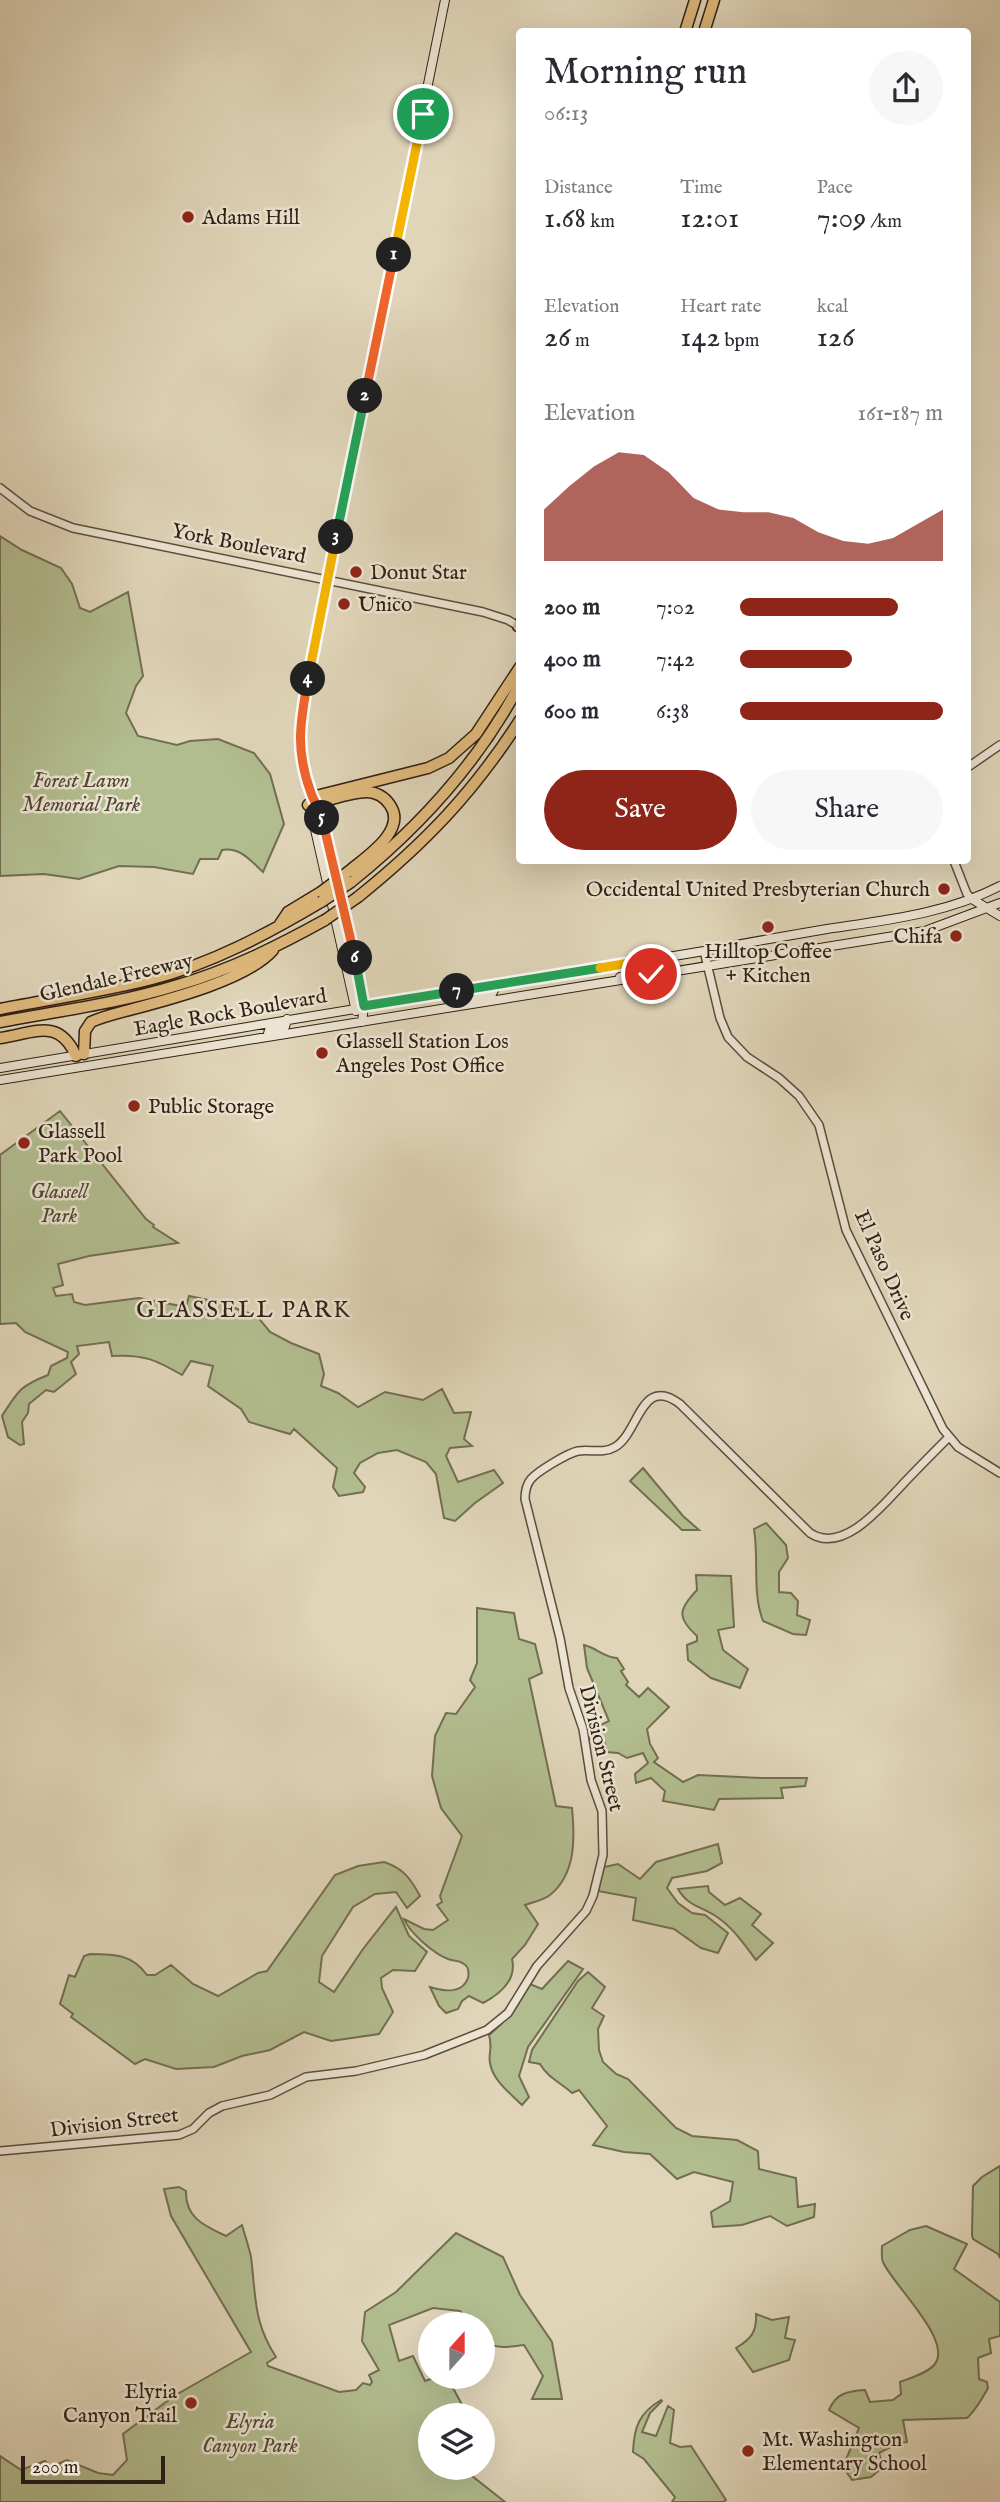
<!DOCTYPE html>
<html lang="en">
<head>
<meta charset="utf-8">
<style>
  :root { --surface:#fff; --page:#f7f7f7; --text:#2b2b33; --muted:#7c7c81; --accent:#8f2418 }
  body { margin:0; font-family:"IM FELL English",serif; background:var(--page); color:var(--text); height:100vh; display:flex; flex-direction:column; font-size:26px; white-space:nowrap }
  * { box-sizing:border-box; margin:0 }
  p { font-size:23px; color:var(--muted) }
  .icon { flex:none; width:38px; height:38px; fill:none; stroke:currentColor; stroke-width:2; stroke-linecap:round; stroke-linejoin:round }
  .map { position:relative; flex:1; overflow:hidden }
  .panel { position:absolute; left:516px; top:28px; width:455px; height:836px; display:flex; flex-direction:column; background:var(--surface); border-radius:7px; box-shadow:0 7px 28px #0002 }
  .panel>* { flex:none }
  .needle { width:46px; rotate:21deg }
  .controls { position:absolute; left:418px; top:2312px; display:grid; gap:14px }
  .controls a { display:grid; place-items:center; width:77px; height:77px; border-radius:50%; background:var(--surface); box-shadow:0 7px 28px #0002; font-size:35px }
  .scale { position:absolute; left:21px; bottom:18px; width:144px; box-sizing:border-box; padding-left:7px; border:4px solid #312014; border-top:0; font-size:19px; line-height:24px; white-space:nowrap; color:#312014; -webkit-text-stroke:5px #ebe4d2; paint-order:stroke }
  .pin { position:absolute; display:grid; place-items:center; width:60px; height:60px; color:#fff; margin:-30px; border:4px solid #fff; border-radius:50%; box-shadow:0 2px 7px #0007 }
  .km { position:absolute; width:35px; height:35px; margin:-18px; border-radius:50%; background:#222; color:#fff; font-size:19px; line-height:35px; text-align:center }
  .round { display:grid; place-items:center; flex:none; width:74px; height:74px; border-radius:37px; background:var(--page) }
  .head { display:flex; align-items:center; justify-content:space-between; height:119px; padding:0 28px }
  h1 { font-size:38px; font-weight:600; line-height:52px }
  .metrics { display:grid; grid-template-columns:repeat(3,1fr); gap:10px; height:119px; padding:7px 28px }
  .metrics div { display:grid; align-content:center }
  .metrics b { font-size:30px; font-weight:600 }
  .metrics small { font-size:19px; font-weight:400 }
  .metrics p { font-size:19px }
  .chart { height:196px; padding:14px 28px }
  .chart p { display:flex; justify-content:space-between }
  .chart svg { width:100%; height:126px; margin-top:7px; fill:var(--accent); opacity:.7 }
  .action { display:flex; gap:14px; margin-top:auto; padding:14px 28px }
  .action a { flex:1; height:80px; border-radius:42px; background:var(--accent); color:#fff; font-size:28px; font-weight:600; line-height:80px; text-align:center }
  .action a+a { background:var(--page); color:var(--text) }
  ul { padding:0 28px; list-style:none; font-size:23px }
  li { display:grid; grid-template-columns:112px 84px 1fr; align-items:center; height:52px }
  li i { height:18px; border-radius:9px; background:var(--accent) }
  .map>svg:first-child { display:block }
  .green { fill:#b2bd8f; stroke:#726e52; stroke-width:2 }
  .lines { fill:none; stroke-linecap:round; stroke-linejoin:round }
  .tertiary-casing { stroke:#5d4d3d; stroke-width:10 }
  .secondary-casing { stroke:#312014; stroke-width:10 }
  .motorway-casing { stroke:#312014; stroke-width:13 }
  .tertiary { stroke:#ebe4d2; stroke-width:7 }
  .secondary { stroke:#ebe4d2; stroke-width:8 }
  .motorway { stroke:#e0ba7c; stroke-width:10 }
  .motorway-bridge-casing { stroke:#312014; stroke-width:13; stroke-linecap:butt }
  .motorway-bridge { stroke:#e0ba7c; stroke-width:10 }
  .split-1-casing { stroke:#fff; stroke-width:14 }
  .split-2-casing { stroke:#fff; stroke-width:14 }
  .split-3-casing { stroke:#fff; stroke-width:14 }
  .split-4-casing { stroke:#fff; stroke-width:14 }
  .split-5-casing { stroke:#fff; stroke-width:14 }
  .split-6-casing { stroke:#fff; stroke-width:14 }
  .split-7-casing { stroke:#fff; stroke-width:14 }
  .split-8-casing { stroke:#fff; stroke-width:14 }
  .split-9-casing { stroke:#fff; stroke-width:14 }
  .split-1 { stroke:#f5b400; stroke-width:9 }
  .split-2 { stroke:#f0652b; stroke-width:9 }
  .split-3 { stroke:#22a559; stroke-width:9 }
  .split-4 { stroke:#f5b400; stroke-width:9 }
  .split-5 { stroke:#f0652b; stroke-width:9 }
  .split-6 { stroke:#f0652b; stroke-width:9 }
  .split-7 { stroke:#22a559; stroke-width:9 }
  .split-8 { stroke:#22a559; stroke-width:9 }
  .split-9 { stroke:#f5b400; stroke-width:9 }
  .poi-dot { fill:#8f2418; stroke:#ebe4d2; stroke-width:2.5 }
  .labels { text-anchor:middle; stroke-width:5; stroke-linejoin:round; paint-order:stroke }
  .poi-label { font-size:21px; fill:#312014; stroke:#ebe4d2; text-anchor:start }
  .street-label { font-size:21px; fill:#312014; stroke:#ebe4d2 }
  .park-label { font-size:21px; font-style:italic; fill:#514733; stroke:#ebe4d2 }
  .neighbourhood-label { font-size:23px; letter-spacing:2px; fill:#312014; stroke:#ebe4d2 }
</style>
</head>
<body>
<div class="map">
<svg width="1000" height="2502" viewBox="0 0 1000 2502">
  <rect width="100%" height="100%" fill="#e0d5b9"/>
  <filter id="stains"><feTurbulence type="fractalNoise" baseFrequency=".00286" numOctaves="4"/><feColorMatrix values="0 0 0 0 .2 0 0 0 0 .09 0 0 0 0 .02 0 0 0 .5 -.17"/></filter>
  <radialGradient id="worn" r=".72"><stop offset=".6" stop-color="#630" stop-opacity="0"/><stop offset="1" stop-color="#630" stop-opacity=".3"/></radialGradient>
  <path class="green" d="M 0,536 L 22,550 L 61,568 L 72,584 L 80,608 L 90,612 L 128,592 L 143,676 L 136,686 L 126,713 L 138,736 L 177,745 L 190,741 L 218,739 L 254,753 L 270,774 L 284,824 L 263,872 C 250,860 240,847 222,850 L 218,859 L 200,859 L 193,874 L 154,867 L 119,866 L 79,879 L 44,874 L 0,876 Z
    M 60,1111 L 146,1219 L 154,1225 L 153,1227 L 178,1243 L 89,1256 L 58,1264 L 63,1285 L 53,1288 L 56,1296 L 72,1294 L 74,1302 L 85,1305 L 139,1298 L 186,1307 L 189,1296 L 218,1302 L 257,1316 L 270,1332 L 291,1343 L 319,1354 L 324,1374 L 321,1386 L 338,1393 L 358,1407 L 385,1392 L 423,1400 L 442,1389 L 454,1413 L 471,1412 L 464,1439 L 472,1446 L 450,1448 L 446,1456 L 458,1482 L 494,1470 L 503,1483 L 475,1503 L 455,1521 L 444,1518 L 436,1474 L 426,1462 L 397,1450 L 378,1453 L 360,1463 L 354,1473 L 365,1487 L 363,1492 L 339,1496 L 333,1487 L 337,1468 L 294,1429 L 290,1434 L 249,1422 L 241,1409 L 208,1386 L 213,1366 L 191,1361 L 182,1375 C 156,1360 144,1354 112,1356 L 109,1342 L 77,1346 L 79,1354 L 71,1362 L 76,1374 L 54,1392 L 46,1390 L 29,1404 L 28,1413 L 22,1422 L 24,1444 L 20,1445 L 8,1437 L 2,1416 C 18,1391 20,1386 48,1375 L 51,1366 L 67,1358 L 68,1352 L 25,1332 L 16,1323 L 0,1324 L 0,1155 Z
    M 643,1468 L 683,1516 L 699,1530 L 682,1530 L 630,1481 Z
    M 766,1523 L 786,1545 L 788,1558 L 779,1572 L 779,1592 L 791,1593 L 798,1601 L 797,1615 L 810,1620 L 806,1635 L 793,1634 L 763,1621 C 752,1593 759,1559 754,1529 Z
    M 696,1575 L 731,1576 L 734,1627 L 718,1630 L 723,1650 L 748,1669 L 740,1688 L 711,1678 L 688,1660 L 687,1645 L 697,1641 L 697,1636 C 676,1617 679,1609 697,1590 Z
    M 477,1608 L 514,1613 L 519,1639 L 535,1644 L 542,1673 L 529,1679 L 556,1806 L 572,1808 C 575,1838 576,1874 550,1895 C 544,1900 533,1902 525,1905 L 538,1924 L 525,1945 L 512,1959 C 517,1980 500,1994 483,2003 L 469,1996 L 462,2001 L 458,2009 L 446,2013 L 439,2006 L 430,1987 C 443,1991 462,1995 468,1978 C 469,1973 469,1967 464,1964 C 459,1960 453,1961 448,1959 C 434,1954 409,1932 404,1919 L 424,1929 L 433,1930 L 448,1920 L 437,1905 L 442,1902 L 440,1896 L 462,1836 L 441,1808 L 432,1776 L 435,1736 L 446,1713 L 456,1714 L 475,1687 L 470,1680 L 477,1663 Z
    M 584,1645 C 597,1648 603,1657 617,1658 L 624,1669 L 621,1671 L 628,1682 L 626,1685 L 639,1697 L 648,1688 L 669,1707 L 647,1729 L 650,1744 L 658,1758 L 654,1762 L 683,1782 L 698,1775 L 761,1778 L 807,1778 L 805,1786 L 781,1788 L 783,1798 L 719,1799 L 714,1810 L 663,1801 L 665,1791 L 651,1778 L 636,1783 L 635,1774 L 648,1763 L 643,1753 L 627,1758 L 618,1753 L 607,1752 L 603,1737 L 589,1740 L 588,1731 L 609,1721 L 587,1668 Z
    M 718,1844 L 722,1863 L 707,1871 L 672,1878 L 667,1888 L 678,1903 L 692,1913 L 705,1915 L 728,1933 L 718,1953 L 701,1948 L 674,1929 L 633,1920 L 636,1898 L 598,1891 L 604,1867 L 618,1864 L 640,1879 L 656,1862 Z
    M 384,1862 C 403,1868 411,1879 420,1896 L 407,1908 L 396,1892 L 375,1894 L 353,1907 L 322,1956 L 319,1982 L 334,1992 L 363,1949 L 396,1907 L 409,1936 L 427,1952 L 415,1971 L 393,1970 L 381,1978 L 382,1988 L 393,2012 L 379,2034 L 331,2041 L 304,2032 L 270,2050 L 242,2056 L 214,2067 L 176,2069 L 145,2059 L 135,2064 L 71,2017 L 73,2014 L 60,2004 L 69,1975 L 75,1977 L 84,1956 L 90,1954 C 114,1954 132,1954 147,1975 L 155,1975 L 171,1965 L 193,1984 L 218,1996 L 258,1973 L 267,1971 L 335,1875 L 358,1866 Z
    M 708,1886 L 709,1892 L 725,1905 L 740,1898 L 761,1914 L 752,1925 L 773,1943 L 756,1960 C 744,1944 732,1926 714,1915 C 699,1906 687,1905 678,1889 Z
    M 568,1961 L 583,1969 L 528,2047 L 519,2076 L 529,2097 L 522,2105 C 510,2093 493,2081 490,2063 C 488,2054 493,2049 489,2035 C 508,2020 518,2004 530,1984 L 542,1989 Z
    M 588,1972 L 605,1987 L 592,2008 L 604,2016 L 598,2029 L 599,2050 L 603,2062 L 616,2074 L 628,2079 L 676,2128 L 692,2136 L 737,2140 L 758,2151 L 759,2169 L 796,2178 L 798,2207 L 815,2204 L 814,2217 L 787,2226 L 770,2216 L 742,2225 L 713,2227 L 711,2212 L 730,2201 L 733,2182 L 694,2172 L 677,2179 L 650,2154 L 624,2152 L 593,2145 L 607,2126 L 579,2090 L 572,2093 C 560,2082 548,2078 540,2064 L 529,2062 L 532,2050 L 578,1981 Z
    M 1000,2166 L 1000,2258 L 998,2254 L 973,2239 L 972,2235 L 973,2186 L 982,2177 Z
    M 179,2187 L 186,2191 C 185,2218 205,2226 226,2236 L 242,2225 C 245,2236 249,2247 251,2257 C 256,2296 253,2322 276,2357 L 267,2363 L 268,2366 L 339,2392 L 356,2390 L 363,2383 L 370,2385 L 372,2382 L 369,2375 L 379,2370 L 362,2341 L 365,2312 L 396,2292 L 456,2233 L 503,2257 L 520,2295 L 552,2342 L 562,2399 L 532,2399 L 543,2376 L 524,2345 C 503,2348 483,2352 483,2324 L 473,2324 L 460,2311 L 433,2308 L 389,2325 L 399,2361 L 413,2356 L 425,2381 L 436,2377 L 447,2377 L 465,2410 L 463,2415 L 430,2415 L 430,2468 L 462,2468 L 505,2502 L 0,2502 L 0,2456 L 21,2470 L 45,2461 L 51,2467 L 67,2460 L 98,2473 L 113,2475 L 127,2460 L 123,2434 L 174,2396 L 251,2352 L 171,2216 L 164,2189 Z
    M 926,2226 L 967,2244 L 954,2269 L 1000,2302 L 1000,2336 L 989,2339 L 991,2353 L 978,2358 L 979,2379 L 987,2382 L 988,2388 C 983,2397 975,2411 967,2418 L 903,2420 L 907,2442 L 896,2444 L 879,2453 L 883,2467 L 871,2477 L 852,2480 L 843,2467 L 859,2428 L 829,2410 C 836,2393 848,2391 865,2390 L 870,2402 L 893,2400 L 901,2394 L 900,2382 C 910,2378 926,2374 934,2365 C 955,2342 892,2284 883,2262 C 881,2258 882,2251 882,2246 L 910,2230 Z
    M 756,2314 L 772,2320 L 789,2317 L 785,2338 L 795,2340 L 789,2360 L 753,2372 L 736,2348 C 751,2339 757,2332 756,2314 Z
    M 661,2400 L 662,2401 L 650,2413 L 642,2432 L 656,2436 L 668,2406 L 674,2410 L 670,2443 L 680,2447 L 691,2446 L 726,2500 L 723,2502 L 672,2502 L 675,2497 L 644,2459 L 633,2452 C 634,2427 639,2413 661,2400 Z"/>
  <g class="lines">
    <g class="tertiary-casing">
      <path id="tertiary" d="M 0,488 L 30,511 L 73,528 L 483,612 L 508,620 L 520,627
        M 968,767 L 1000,745
        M 954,861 L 967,894 L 972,899
        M 704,951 L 720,1018 L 728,1037 L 747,1057 L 779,1078 L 799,1096 L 819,1125 L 846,1230 L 943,1429 L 958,1447 L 1000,1473
        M 0,2151 L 179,2135 L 193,2129 L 209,2113 L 222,2106 L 270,2095 L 306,2077 L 356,2071 L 424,2055 L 487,2030 L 508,2013 L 537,1966 L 586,1911 L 593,1896 L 603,1855 L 602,1811 L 591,1780 L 583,1729 L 569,1688 L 560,1638 L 525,1499 C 525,1492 526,1485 531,1479 C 538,1471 568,1453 578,1451 C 591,1449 603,1454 615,1447 C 639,1433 641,1374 680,1404 L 810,1533 C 843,1555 883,1505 903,1484 C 918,1468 933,1453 949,1437"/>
    </g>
    <g class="secondary-casing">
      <path id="secondary" d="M 309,803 L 356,1011
        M 972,899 L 1000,916
        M 620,977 L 634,972 L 641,961
        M 472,1000 L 492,994 L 497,984
        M 362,1022 L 364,1006 L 348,925 L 329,841 L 318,804 L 312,797 L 302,761 L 299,736 L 328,579 L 445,0
        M 267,1037 L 269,1030 L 285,1027 L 287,1019
        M 0,1068 L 704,951 C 745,943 786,936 827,929 C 887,920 946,914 1000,886
        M 0,1080 L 925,931 L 1000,903"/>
    </g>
    <g class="motorway-casing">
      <path id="motorway" d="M 685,32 L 695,0
        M 704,32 L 714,0
        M 518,626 L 520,623
        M 312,797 L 428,768 L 449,758 L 476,734 L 520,667
        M 308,805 C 327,802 348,792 367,792 C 376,792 385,797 390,805 C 408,831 364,858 348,872
        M 351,882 C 421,826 478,763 520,684
        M 358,897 C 425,843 473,793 520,720
        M 280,924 L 288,912 L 321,892
        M 0,1009 C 50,999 102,992 152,979 C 211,964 269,933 321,902
        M 0,1022 C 59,1011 120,1003 178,985 C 230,970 278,946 325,920
        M 0,1038 C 34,1033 59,1017 76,1056
        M 84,1054 L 85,1031 L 91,1022 C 104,1016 119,1013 133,1009 C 171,999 248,979 273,950"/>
    </g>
    <use href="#tertiary" class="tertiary"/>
    <use href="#secondary" class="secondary"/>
    <use href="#motorway" class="motorway"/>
    <g class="motorway-bridge-casing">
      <path id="motorway-bridge" d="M 321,892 L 348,872
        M 321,902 L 351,882
        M 325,920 L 358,897"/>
    </g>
    <use href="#motorway-bridge" class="motorway-bridge"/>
  </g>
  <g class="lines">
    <g class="split-1-casing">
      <path id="split-1" d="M 394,255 L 423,114"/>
    </g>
    <g class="split-2-casing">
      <path id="split-2" d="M 365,396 L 394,255"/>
    </g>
    <g class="split-3-casing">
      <path id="split-3" d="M 336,537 L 365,396"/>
    </g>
    <g class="split-4-casing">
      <path id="split-4" d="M 308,679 L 336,537"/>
    </g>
    <g class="split-5-casing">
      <path id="split-5" d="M 308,679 C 300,723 295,749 311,793 C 314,802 319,808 322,818"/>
    </g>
    <g class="split-6-casing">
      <path id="split-6" d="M 322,818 L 355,958"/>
    </g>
    <g class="split-7-casing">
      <path id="split-7" d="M 355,958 L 364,1006 L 457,991"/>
    </g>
    <g class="split-8-casing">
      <path id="split-8" d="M 457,991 L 600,968"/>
    </g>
    <g class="split-9-casing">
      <path id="split-9" d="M 600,968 L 641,961 L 645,969 L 651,974"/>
    </g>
    <use href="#split-1" class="split-1"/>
    <use href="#split-2" class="split-2"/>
    <use href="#split-3" class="split-3"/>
    <use href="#split-4" class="split-4"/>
    <use href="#split-5" class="split-5"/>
    <use href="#split-6" class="split-6"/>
    <use href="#split-7" class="split-7"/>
    <use href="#split-8" class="split-8"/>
    <use href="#split-9" class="split-9"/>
  </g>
  <g class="poi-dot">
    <circle cx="188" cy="217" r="7"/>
    <circle cx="356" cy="572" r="7"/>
    <circle cx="344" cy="604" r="7"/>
    <circle cx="944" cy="889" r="7"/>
    <circle cx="768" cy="927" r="7"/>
    <circle cx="956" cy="936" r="7"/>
    <circle cx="322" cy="1053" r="7"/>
    <circle cx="134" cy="1106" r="7"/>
    <circle cx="24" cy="1143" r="7"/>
    <circle cx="191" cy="2403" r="7"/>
    <circle cx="748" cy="2451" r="7"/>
  </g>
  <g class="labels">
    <g class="poi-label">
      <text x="202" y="224">Adams Hill</text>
      <text x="370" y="579">Donut Star</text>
      <text x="358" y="611">Unico</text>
      <text x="930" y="896" text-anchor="end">Occidental United Presbyterian Church</text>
      <text x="942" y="943" text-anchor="end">Chifa</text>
      <text x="768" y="958" text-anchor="middle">Hilltop Coffee<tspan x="768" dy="24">+ Kitchen</tspan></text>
      <text x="336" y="1048">Glassell Station Los<tspan x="336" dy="24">Angeles Post Office</tspan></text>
      <text x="148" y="1113">Public Storage</text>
      <text x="38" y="1138">Glassell<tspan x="38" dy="24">Park Pool</tspan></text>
      <text x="177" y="2398" text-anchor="end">Elyria<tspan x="177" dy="24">Canyon Trail</tspan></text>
      <text x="762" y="2446">Mt. Washington<tspan x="762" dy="24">Elementary School</tspan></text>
    </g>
    <g class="street-label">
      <text transform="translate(239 543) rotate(11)" y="7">York Boulevard</text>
      <text transform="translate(116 977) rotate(-13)" y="7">Glendale Freeway</text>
      <text transform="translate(230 1012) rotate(-10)" y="7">Eagle Rock Boulevard</text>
      <text transform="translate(885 1265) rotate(66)" y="7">El Paso Drive</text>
      <text transform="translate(602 1748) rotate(76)" y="7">Division Street</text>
      <text transform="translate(114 2122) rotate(-7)" y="7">Division Street</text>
    </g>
    <g class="park-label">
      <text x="81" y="787">Forest Lawn<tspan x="81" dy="24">Memorial Park</tspan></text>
      <text x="59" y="1198">Glassell<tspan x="59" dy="24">Park</tspan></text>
      <text x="250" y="2428">Elyria<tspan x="250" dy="24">Canyon Park</tspan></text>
    </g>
    <g class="neighbourhood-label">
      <text x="244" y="1317">GLASSELL PARK</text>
    </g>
  </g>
  <rect width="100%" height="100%" filter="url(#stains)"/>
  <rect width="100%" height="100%" fill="url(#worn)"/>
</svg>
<div class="controls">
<a><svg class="needle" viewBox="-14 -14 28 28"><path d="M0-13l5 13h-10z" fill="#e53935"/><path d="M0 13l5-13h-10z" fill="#7c7c81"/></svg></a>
<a><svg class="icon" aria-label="layers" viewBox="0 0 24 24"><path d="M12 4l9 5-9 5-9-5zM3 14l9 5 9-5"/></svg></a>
</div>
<div class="scale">200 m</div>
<div class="pin" style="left:423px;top:114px;background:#1e9e55"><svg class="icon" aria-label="arrive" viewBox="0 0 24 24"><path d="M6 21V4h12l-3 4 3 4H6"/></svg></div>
<div class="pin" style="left:651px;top:974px;background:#d93025"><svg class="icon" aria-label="check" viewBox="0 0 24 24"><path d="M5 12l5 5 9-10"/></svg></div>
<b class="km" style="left:394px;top:255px">1</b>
<b class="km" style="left:365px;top:396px">2</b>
<b class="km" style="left:336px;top:537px">3</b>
<b class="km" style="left:308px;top:679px">4</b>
<b class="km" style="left:322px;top:818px">5</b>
<b class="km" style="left:355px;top:958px">6</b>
<b class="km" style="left:457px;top:991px">7</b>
<section class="panel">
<div class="head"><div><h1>Morning run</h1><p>06:13</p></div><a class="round"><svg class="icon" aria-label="share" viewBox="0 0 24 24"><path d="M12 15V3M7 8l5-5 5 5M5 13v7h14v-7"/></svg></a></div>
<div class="metrics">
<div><p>Distance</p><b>1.68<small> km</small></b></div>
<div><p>Time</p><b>12:01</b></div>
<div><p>Pace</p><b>7:09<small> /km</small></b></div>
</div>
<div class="metrics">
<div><p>Elevation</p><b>26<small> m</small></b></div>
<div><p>Heart rate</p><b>142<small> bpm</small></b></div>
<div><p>kcal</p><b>126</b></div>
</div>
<div class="chart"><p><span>Elevation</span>161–187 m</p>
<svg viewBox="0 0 160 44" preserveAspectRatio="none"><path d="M0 44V26L10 18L20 11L30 6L40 7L50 13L60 22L70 26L80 27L90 27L100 29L110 34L120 37L130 38L140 36L150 31L160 26V44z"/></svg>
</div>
<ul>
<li><b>200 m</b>7:02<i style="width:78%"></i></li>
<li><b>400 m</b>7:42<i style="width:55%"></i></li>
<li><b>600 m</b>6:38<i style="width:100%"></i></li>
</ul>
<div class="action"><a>Save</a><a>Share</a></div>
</section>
</div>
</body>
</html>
